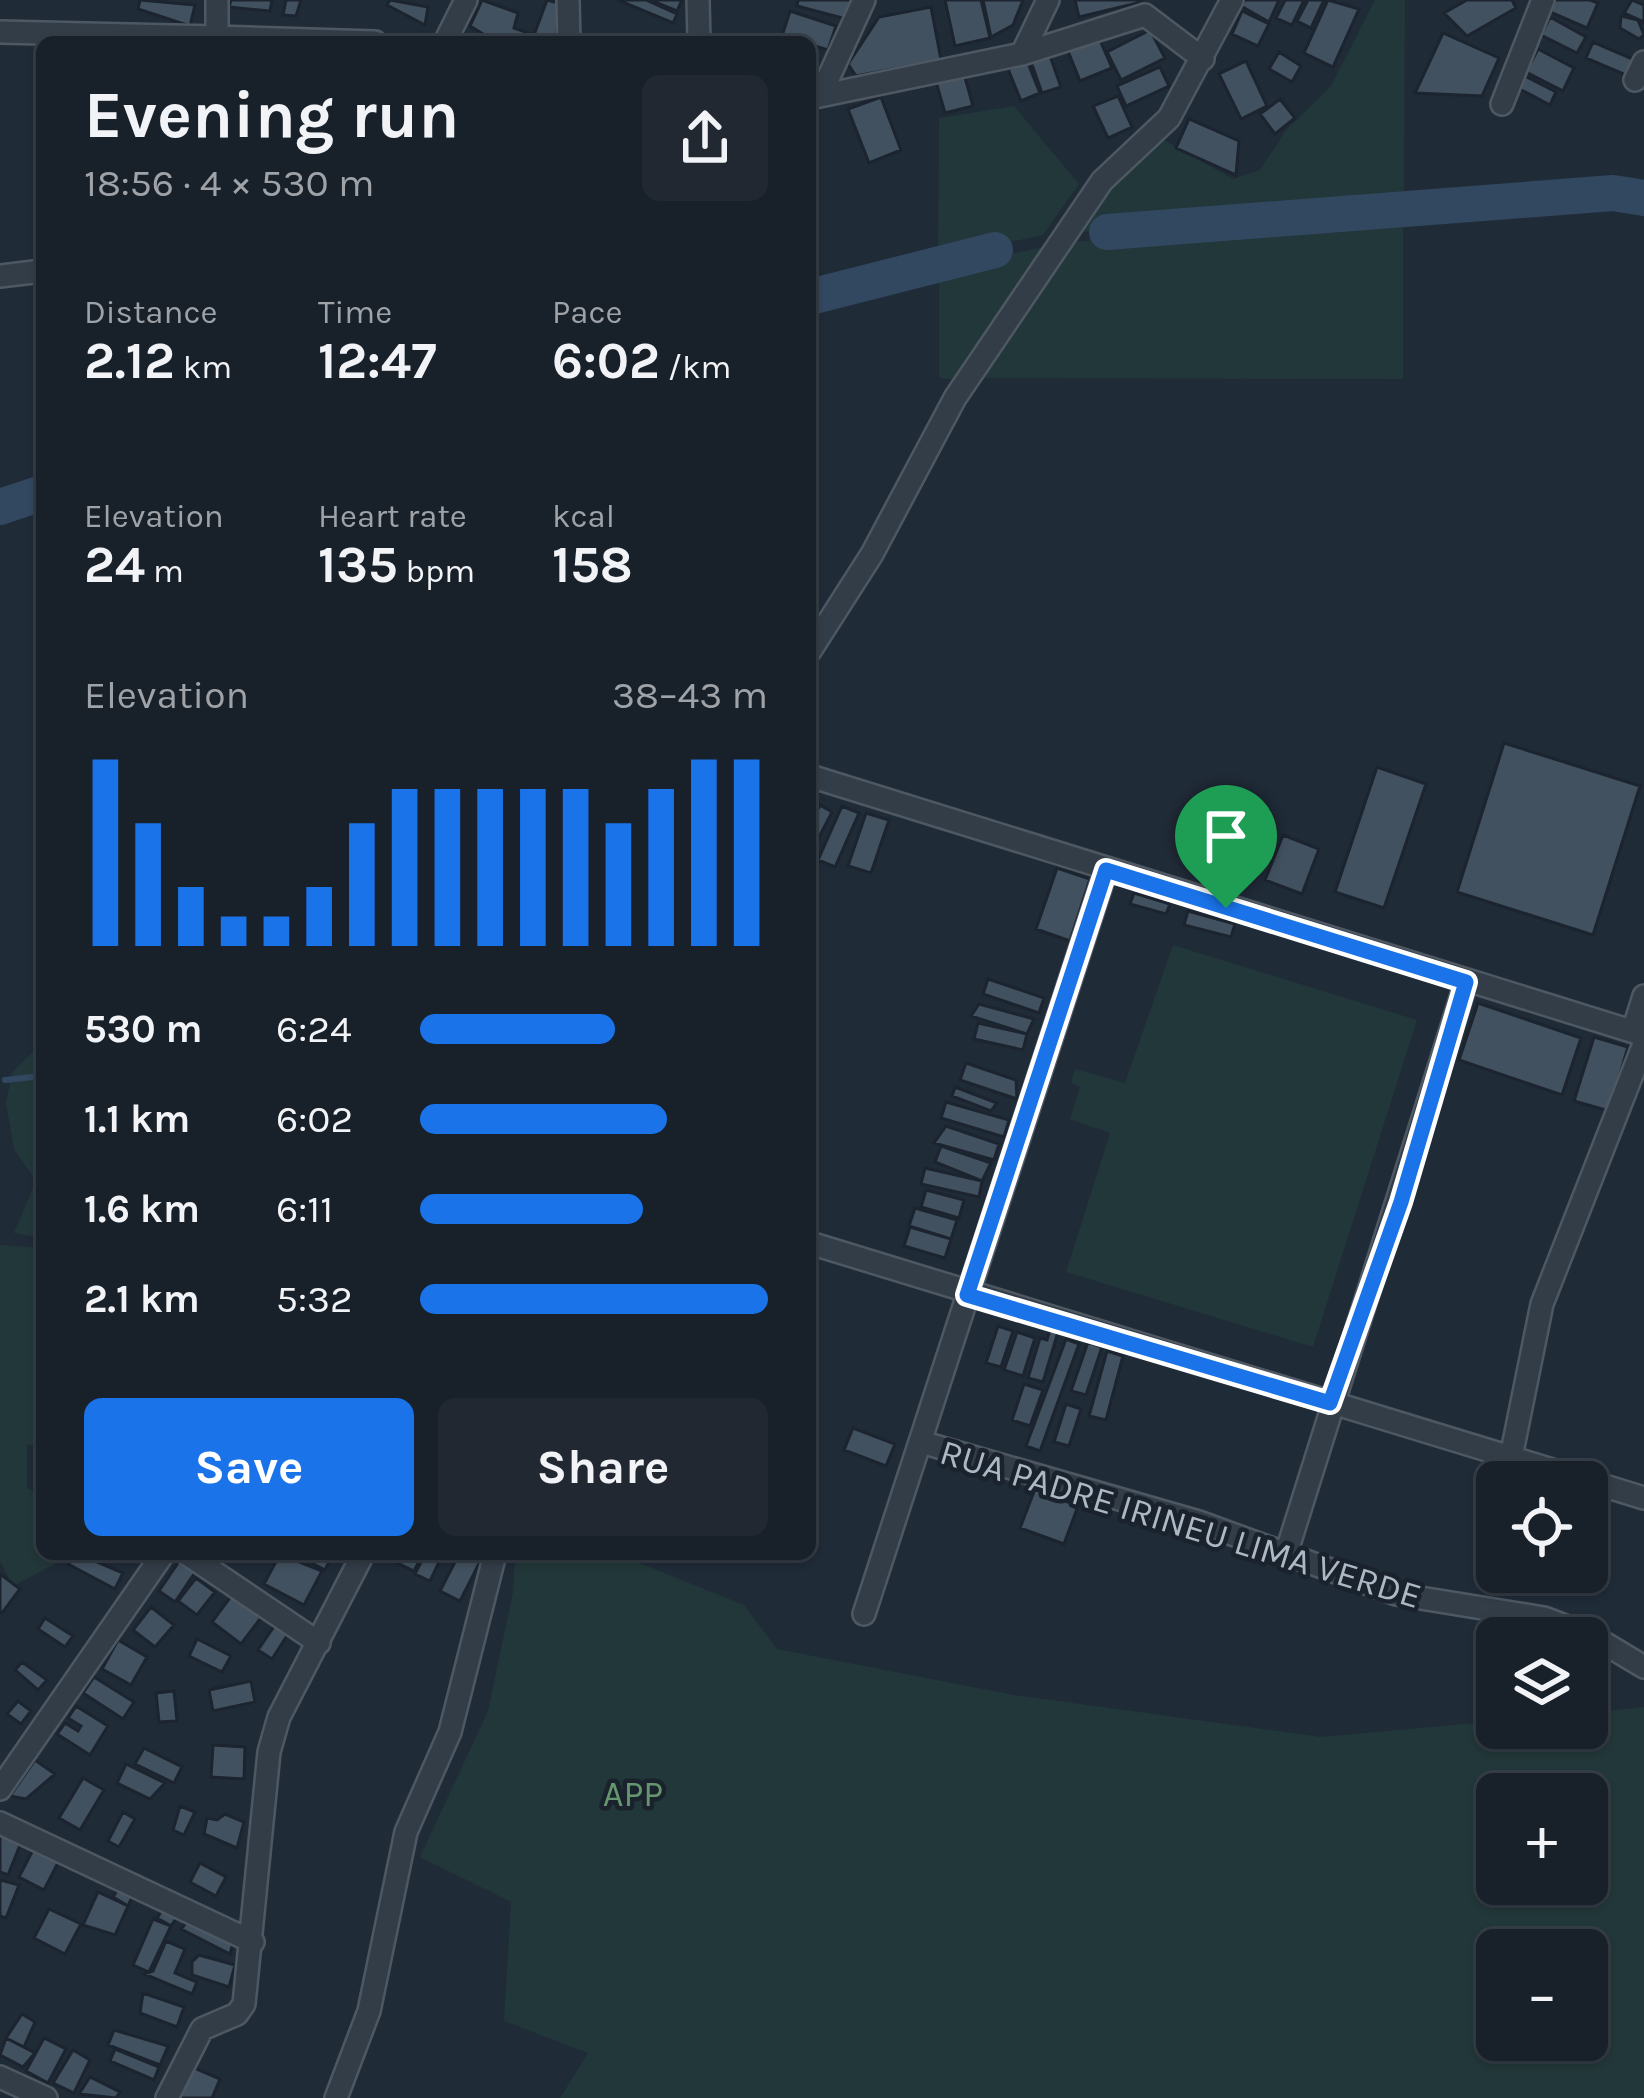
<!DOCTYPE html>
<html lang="en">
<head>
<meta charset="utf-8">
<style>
  :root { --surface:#18202a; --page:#212832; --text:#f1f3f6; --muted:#9fa3a8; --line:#363e47; --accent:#1a73e8 }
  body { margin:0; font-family:Karla,sans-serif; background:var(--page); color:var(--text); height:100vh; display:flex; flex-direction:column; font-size:45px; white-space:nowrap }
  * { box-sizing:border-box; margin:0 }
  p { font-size:39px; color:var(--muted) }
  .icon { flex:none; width:66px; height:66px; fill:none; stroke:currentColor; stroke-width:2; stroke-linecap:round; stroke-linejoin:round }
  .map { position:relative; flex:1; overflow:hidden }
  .details { position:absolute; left:36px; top:36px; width:780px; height:1524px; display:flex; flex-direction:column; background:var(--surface); border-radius:18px; box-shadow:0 3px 9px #0004,0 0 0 3px var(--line) }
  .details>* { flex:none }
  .tools { position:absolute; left:1476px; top:1461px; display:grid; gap:24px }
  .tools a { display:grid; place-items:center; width:132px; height:132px; border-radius:18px; background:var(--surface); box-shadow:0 3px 9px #0004,0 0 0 3px var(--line); font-size:60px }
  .pin { position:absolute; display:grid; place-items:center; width:102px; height:102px; color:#fff; margin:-123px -51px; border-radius:50% 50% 50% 0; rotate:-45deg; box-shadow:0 0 12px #0007 }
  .pin .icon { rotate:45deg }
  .round { display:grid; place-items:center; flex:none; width:126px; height:126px; border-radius:18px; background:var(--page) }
  .summary { display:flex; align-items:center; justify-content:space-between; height:204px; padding:0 48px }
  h1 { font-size:66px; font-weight:700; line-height:90px }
  .stats { display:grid; grid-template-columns:repeat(3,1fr); gap:18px; height:204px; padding:12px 48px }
  .stats div { display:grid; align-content:center }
  .stats b { font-size:51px; font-weight:700 }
  .stats small { font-size:33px; font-weight:400 }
  .stats p { font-size:33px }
  .chart { height:336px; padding:24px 48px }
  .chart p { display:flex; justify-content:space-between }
  .chart svg { width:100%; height:216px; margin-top:12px; stroke:var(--accent); stroke-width:6 }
  .primary-button { display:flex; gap:24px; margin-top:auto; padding:24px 48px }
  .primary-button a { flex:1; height:138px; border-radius:18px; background:var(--accent); color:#fff; font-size:48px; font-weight:700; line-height:138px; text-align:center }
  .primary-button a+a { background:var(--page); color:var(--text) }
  ul { padding:0 48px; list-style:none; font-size:39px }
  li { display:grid; grid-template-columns:192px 144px 1fr; align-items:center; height:90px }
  li i { height:30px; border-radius:15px; background:var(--accent) }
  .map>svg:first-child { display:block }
  .green { fill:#223739; fill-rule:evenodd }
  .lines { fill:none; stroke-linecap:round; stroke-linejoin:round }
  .stream { stroke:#324860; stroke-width:6 }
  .river { stroke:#324860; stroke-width:36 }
  .building { fill:#425160; stroke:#1b242f; stroke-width:3 }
  .minor-casing { stroke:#4e5863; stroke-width:26 }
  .minor { stroke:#333d48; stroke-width:21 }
  .route-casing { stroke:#fff; stroke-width:24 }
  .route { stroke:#1a73e8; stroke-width:15 }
  .labels { text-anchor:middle; stroke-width:9; stroke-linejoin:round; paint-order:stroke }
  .street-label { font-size:36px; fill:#adb8c5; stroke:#19222d }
  .park-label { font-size:36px; fill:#65966d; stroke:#19222d }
</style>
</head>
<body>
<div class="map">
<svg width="1644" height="2098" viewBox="0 0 1644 2098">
  <rect width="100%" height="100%" fill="#202b38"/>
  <path class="green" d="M 1375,0 L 1405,0 L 1404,201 L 1072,233 L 1157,136 L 1233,179 L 1260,170 L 1287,129 L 1331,86 Z
    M 1014,106 L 1079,184 L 1043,235 L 938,257 L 939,118 Z
    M 1403,213 L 1403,379 L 973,378 L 1062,243 Z
    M 1048,246 L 959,380 L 939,378 L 939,270 Z
    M 1173,945 L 1417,1020 L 1313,1347 L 1066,1272 L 1110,1133 L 1070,1119 L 1080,1087 L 1071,1083 L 1075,1069 L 1125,1083 Z
    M 42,989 L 42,1238 L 14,1233 L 36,1181 L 14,1149 L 6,1103 L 12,1073 L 34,1050 Z
    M 0,1245 L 42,1248 L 42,1448 L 27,1444 L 27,1488 L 42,1496 L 42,1554 L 74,1554 L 13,1586 L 0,1561 Z
    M 515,1554 L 617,1554 L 744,1605 L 777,1649 L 1014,1695 L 1321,1737 L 1497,1721 L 1497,1728 L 1587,1728 L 1587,1713 L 1644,1707 L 1644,2098 L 560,2098 L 588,2053 L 504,2021 L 511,1902 L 420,1857 L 488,1711 L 513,1592 ZM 1497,1794 L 1587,1794 L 1587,1884 L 1497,1884 ZM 1497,1950 L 1587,1950 L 1587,2040 L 1497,2040 Z"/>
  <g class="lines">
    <path class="stream" d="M 5,1080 L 42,1076"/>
    <path class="river" d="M 1107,232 L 1613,193 L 1644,198
      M 810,297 L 995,250
      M 0,507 L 42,493"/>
  </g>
  <path class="building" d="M 140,0 L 195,5 L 190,26 L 138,9 Z
    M 231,0 L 272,0 L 270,11 L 229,7 Z
    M 286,0 L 301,0 L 296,16 L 283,15 Z
    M 390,0 L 428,7 L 425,25 L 387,5 Z
    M 482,0 L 518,13 L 514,28 L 534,35 L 547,0 L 558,3 L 557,42 L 496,42 L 470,26 Z
    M 618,0 L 646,0 L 677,14 L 673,23 Z
    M 650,0 L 682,0 L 677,11 Z
    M 798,0 L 851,0 L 846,19 L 797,6 Z
    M 945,0 L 981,0 L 990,38 L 955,46 Z
    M 983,0 L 1023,0 L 1013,25 L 991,37 Z
    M 1075,0 L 1140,0 L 1142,2 L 1079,17 Z
    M 1245,0 L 1279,0 L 1269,22 L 1241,6 Z
    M 1285,0 L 1304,0 L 1292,25 L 1276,18 Z
    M 1308,0 L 1324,0 L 1311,28 L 1297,21 Z
    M 1328,0 L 1359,9 L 1333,67 L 1304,53 Z
    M 1467,0 L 1512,0 L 1516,8 L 1467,36 L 1444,13 Z
    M 1555,0 L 1590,0 L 1598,3 L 1587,28 L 1550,12 Z
    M 1632,0 L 1644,5 L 1644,22 L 1624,13 Z
    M 931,7 L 941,60 L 856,76 L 848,64 L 879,17 Z
    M 790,11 L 836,26 L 828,50 L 782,36 Z
    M 1242,11 L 1269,24 L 1258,46 L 1232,34 Z
    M 1621,16 L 1638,20 L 1644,35 L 1639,39 L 1620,28 Z
    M 1550,17 L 1586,37 L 1577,53 L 1541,35 Z
    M 1150,30 L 1165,58 L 1121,80 L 1107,52 Z
    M 1443,33 L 1499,58 L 1482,96 L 1415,93 Z
    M 1099,38 L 1112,68 L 1080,81 L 1068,51 Z
    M 1593,42 L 1635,60 L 1628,76 L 1586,58 Z
    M 1538,49 L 1574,68 L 1563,91 L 1526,72 Z
    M 1279,52 L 1301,66 L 1292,82 L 1269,69 Z
    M 1050,56 L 1061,87 L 1042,93 L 1031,62 Z
    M 1027,61 L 1040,93 L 1021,101 L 1008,69 Z
    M 1246,61 L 1267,106 L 1241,119 L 1219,74 Z
    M 1160,67 L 1169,86 L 1126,106 L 1117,86 Z
    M 964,74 L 973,106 L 945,113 L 936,82 Z
    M 1521,74 L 1556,92 L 1550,105 L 1514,86 Z
    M 1118,96 L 1132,127 L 1108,138 L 1093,106 Z
    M 881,97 L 901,150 L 869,163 L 848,109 Z
    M 1280,99 L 1295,118 L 1275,134 L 1260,114 Z
    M 1189,119 L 1239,141 L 1236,175 L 1176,148 Z
    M 1504,743 L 1640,786 L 1593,935 L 1457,892 Z
    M 1377,767 L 1426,784 L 1384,908 L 1335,892 Z
    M 820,805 L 832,812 L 813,849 L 810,824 Z
    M 842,806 L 859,813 L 835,867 L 818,860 Z
    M 866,813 L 889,820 L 871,873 L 848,866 Z
    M 1283,835 L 1319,849 L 1302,894 L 1265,880 Z
    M 1057,868 L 1090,879 L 1070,941 L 1036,929 Z
    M 1134,893 L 1170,904 L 1166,914 L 1130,904 Z
    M 1188,911 L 1235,924 L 1231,937 L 1184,925 Z
    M 988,979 L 1044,998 L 1039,1013 L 983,994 Z
    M 1478,1003 L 1581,1038 L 1562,1095 L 1459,1060 Z
    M 979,1004 L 1034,1019 L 1027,1034 L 971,1016 Z
    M 978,1023 L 1027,1034 L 1023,1050 L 974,1039 Z
    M 1594,1037 L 1628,1047 L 1609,1111 L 1574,1101 Z
    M 966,1063 L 1016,1080 L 1017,1099 L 960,1080 Z
    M 955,1087 L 997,1103 L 991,1111 L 952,1096 Z
    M 946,1102 L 1009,1120 L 1004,1137 L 941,1118 Z
    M 946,1126 L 999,1144 L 994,1160 L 934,1143 Z
    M 941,1146 L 991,1163 L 982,1181 L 935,1162 Z
    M 925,1168 L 982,1181 L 979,1197 L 921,1184 Z
    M 926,1190 L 964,1200 L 959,1218 L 921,1207 Z
    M 915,1208 L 957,1220 L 951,1239 L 909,1226 Z
    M 910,1227 L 951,1239 L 945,1258 L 904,1246 Z
    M 998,1326 L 1013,1331 L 1001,1367 L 986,1363 Z
    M 1050,1329 L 1058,1332 L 1043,1382 L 1028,1378 L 1040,1338 L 1047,1340 Z
    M 1017,1332 L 1035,1338 L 1023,1376 L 1004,1370 Z
    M 1066,1339 L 1079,1344 L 1040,1451 L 1026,1446 Z
    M 1088,1342 L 1102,1347 L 1086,1395 L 1071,1391 Z
    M 1107,1351 L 1123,1356 L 1106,1420 L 1089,1416 Z
    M 1024,1384 L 1043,1390 L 1030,1426 L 1012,1420 Z
    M 1066,1404 L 1081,1409 L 1069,1446 L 1054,1442 Z
    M 853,1428 L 895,1444 L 886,1466 L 844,1450 Z
    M 1035,1489 L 1078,1506 L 1064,1544 L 1020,1528 Z
    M 79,1554 L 123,1573 L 115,1589 L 68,1564 Z
    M 280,1554 L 322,1571 L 304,1605 L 264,1584 Z
    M 295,1554 L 333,1554 L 325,1570 Z
    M 379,1554 L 423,1554 L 414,1571 Z
    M 425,1554 L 441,1558 L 430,1581 L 415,1574 Z
    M 459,1554 L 484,1554 L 460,1601 L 440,1591 Z
    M 180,1560 L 196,1571 L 175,1602 L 159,1591 Z
    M 0,1574 L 20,1589 L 2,1613 L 0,1612 Z
    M 196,1578 L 215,1592 L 197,1615 L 178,1601 Z
    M 234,1592 L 263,1615 L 241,1644 L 212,1622 Z
    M 151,1607 L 174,1625 L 155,1647 L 133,1630 Z
    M 45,1618 L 73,1636 L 65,1647 L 38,1629 Z
    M 277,1622 L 290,1631 L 272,1659 L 258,1650 Z
    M 197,1639 L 231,1656 L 222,1672 L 189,1656 Z
    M 118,1640 L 147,1657 L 131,1685 L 102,1669 Z
    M 22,1662 L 47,1680 L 38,1690 L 15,1670 Z
    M 94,1677 L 134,1702 L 123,1719 L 83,1693 Z
    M 251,1681 L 255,1702 L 213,1711 L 209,1690 Z
    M 174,1691 L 177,1721 L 159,1722 L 156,1693 Z
    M 18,1701 L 31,1711 L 21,1724 L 7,1714 Z
    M 76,1706 L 108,1726 L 90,1755 L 57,1734 L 65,1723 L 78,1731 L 81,1726 L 68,1718 Z
    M 213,1745 L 245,1747 L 244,1779 L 211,1777 Z
    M 144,1748 L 182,1767 L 174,1783 L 135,1764 Z
    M 35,1760 L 55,1774 L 26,1799 L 10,1796 Z
    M 126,1764 L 165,1783 L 150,1799 L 117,1783 Z
    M 83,1778 L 104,1790 L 80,1830 L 59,1818 Z
    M 180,1806 L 195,1812 L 184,1835 L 173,1830 Z
    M 123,1812 L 135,1819 L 119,1847 L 108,1841 Z
    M 225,1814 L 244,1822 L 237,1848 L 204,1834 L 207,1818 L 217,1820 Z
    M 0,1831 L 22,1840 L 8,1875 L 0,1872 Z
    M 37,1842 L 62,1855 L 44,1890 L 19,1877 Z
    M 200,1863 L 226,1877 L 216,1896 L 190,1882 Z
    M 0,1880 L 19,1885 L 6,1918 L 0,1916 Z
    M 120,1885 L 134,1893 L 128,1906 L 113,1897 Z
    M 98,1892 L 128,1906 L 115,1935 L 83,1925 Z
    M 165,1906 L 179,1914 L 171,1926 L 157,1918 Z
    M 49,1909 L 81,1924 L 65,1954 L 34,1938 Z
    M 190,1918 L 234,1939 L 230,1954 L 181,1929 Z
    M 153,1919 L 171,1926 L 149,1972 L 133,1965 Z
    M 166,1941 L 185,1949 L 175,1973 L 197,1982 L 192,1994 L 144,1974 L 153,1971 Z
    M 199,1955 L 235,1965 L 229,1987 L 192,1975 L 192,1962 Z
    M 143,1993 L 184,2007 L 177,2027 L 140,2013 Z
    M 22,2014 L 35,2022 L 24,2047 L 6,2038 Z
    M 114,2030 L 168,2046 L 160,2065 L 108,2045 Z
    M 6,2038 L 35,2053 L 23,2067 L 0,2055 Z
    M 44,2038 L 66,2049 L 48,2083 L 26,2071 Z
    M 115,2049 L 159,2067 L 154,2080 L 110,2061 Z
    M 73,2050 L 90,2060 L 74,2093 L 53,2083 Z
    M 190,2066 L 220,2079 L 212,2098 L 176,2098 Z
    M 90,2077 L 120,2092 L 116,2098 L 79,2094 Z"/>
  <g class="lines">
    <g class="minor-casing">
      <path id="minor" d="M 217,0 L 217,37 L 375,42
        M 568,0 L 569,42
        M 698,0 L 699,42
        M 1145,15 L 1203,59
        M 0,32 L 217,37
        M 445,42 L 466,0
        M 1022,54 L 1048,0
        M 1635,80 L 1644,62
        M 821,94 L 864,0
        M 810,98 L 1022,54 L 1145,15
        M 1502,104 L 1543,0
        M 0,276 L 42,271
        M 810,651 L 872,554 L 955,398 L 1102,181 L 1169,118 L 1232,0
        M 810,776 L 1644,1035
        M 1633,1031 L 1644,996
        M 810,1243 L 1644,1498
        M 921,1442 L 1199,1522 L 1396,1594 L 1544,1618 L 1594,1637 L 1644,1667
        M 1511,1457 L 1542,1304 L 1644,1044
        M 187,1554 L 319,1643
        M 1286,1554 L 1466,982
        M 864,1614 L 1106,870
        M 0,1789 L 163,1554
        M 0,1823 L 253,1942
        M 0,2077 L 46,2098
        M 167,2098 L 202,2029 L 237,2014 L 244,2004 L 269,1752 L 279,1717 L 363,1554
        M 336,2098 L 369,2011 L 406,1832 L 450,1732 L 495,1554"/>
    </g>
    <use href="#minor" class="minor"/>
  </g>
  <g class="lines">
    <g class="route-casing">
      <path id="route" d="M 1106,870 L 1466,982 L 1401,1202 L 1330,1403 L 967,1295 Z"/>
    </g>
    <use href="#route" class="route"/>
  </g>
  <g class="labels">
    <g class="street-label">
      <text transform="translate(1181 1523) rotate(17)" y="13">RUA PADRE IRINEU LIMA VERDE</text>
    </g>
    <g class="park-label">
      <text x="633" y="1806">APP</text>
    </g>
  </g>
</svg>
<div class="tools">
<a><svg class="icon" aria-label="locate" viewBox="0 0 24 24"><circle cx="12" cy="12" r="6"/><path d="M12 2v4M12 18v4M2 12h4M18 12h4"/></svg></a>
<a><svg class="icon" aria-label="layers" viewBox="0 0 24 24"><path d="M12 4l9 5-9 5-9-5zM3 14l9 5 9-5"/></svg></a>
<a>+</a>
<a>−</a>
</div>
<div class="pin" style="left:1226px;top:908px;background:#1e9e55"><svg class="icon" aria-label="arrive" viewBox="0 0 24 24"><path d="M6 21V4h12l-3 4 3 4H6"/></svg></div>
<section class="details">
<div class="summary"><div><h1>Evening run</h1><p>18:56 · 4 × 530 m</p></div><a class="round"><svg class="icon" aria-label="share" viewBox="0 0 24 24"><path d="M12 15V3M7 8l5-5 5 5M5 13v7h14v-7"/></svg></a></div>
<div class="stats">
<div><p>Distance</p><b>2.12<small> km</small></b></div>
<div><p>Time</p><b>12:47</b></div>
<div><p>Pace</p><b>6:02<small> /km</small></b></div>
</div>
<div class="stats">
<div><p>Elevation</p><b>24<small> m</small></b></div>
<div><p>Heart rate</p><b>135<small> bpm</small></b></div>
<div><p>kcal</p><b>158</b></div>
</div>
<div class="chart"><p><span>Elevation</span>38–43 m</p>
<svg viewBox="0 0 160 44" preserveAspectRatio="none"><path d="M5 44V6M15 44V19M25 44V32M35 44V38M45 44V38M55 44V32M65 44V19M75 44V12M85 44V12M95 44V12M105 44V12M115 44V12M125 44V19M135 44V12M145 44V6M155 44V6"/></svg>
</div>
<ul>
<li><b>530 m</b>6:24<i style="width:56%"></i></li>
<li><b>1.1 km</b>6:02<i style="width:71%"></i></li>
<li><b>1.6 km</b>6:11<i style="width:64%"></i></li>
<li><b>2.1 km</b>5:32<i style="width:100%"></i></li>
</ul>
<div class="primary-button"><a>Save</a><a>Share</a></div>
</section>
</div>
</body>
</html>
